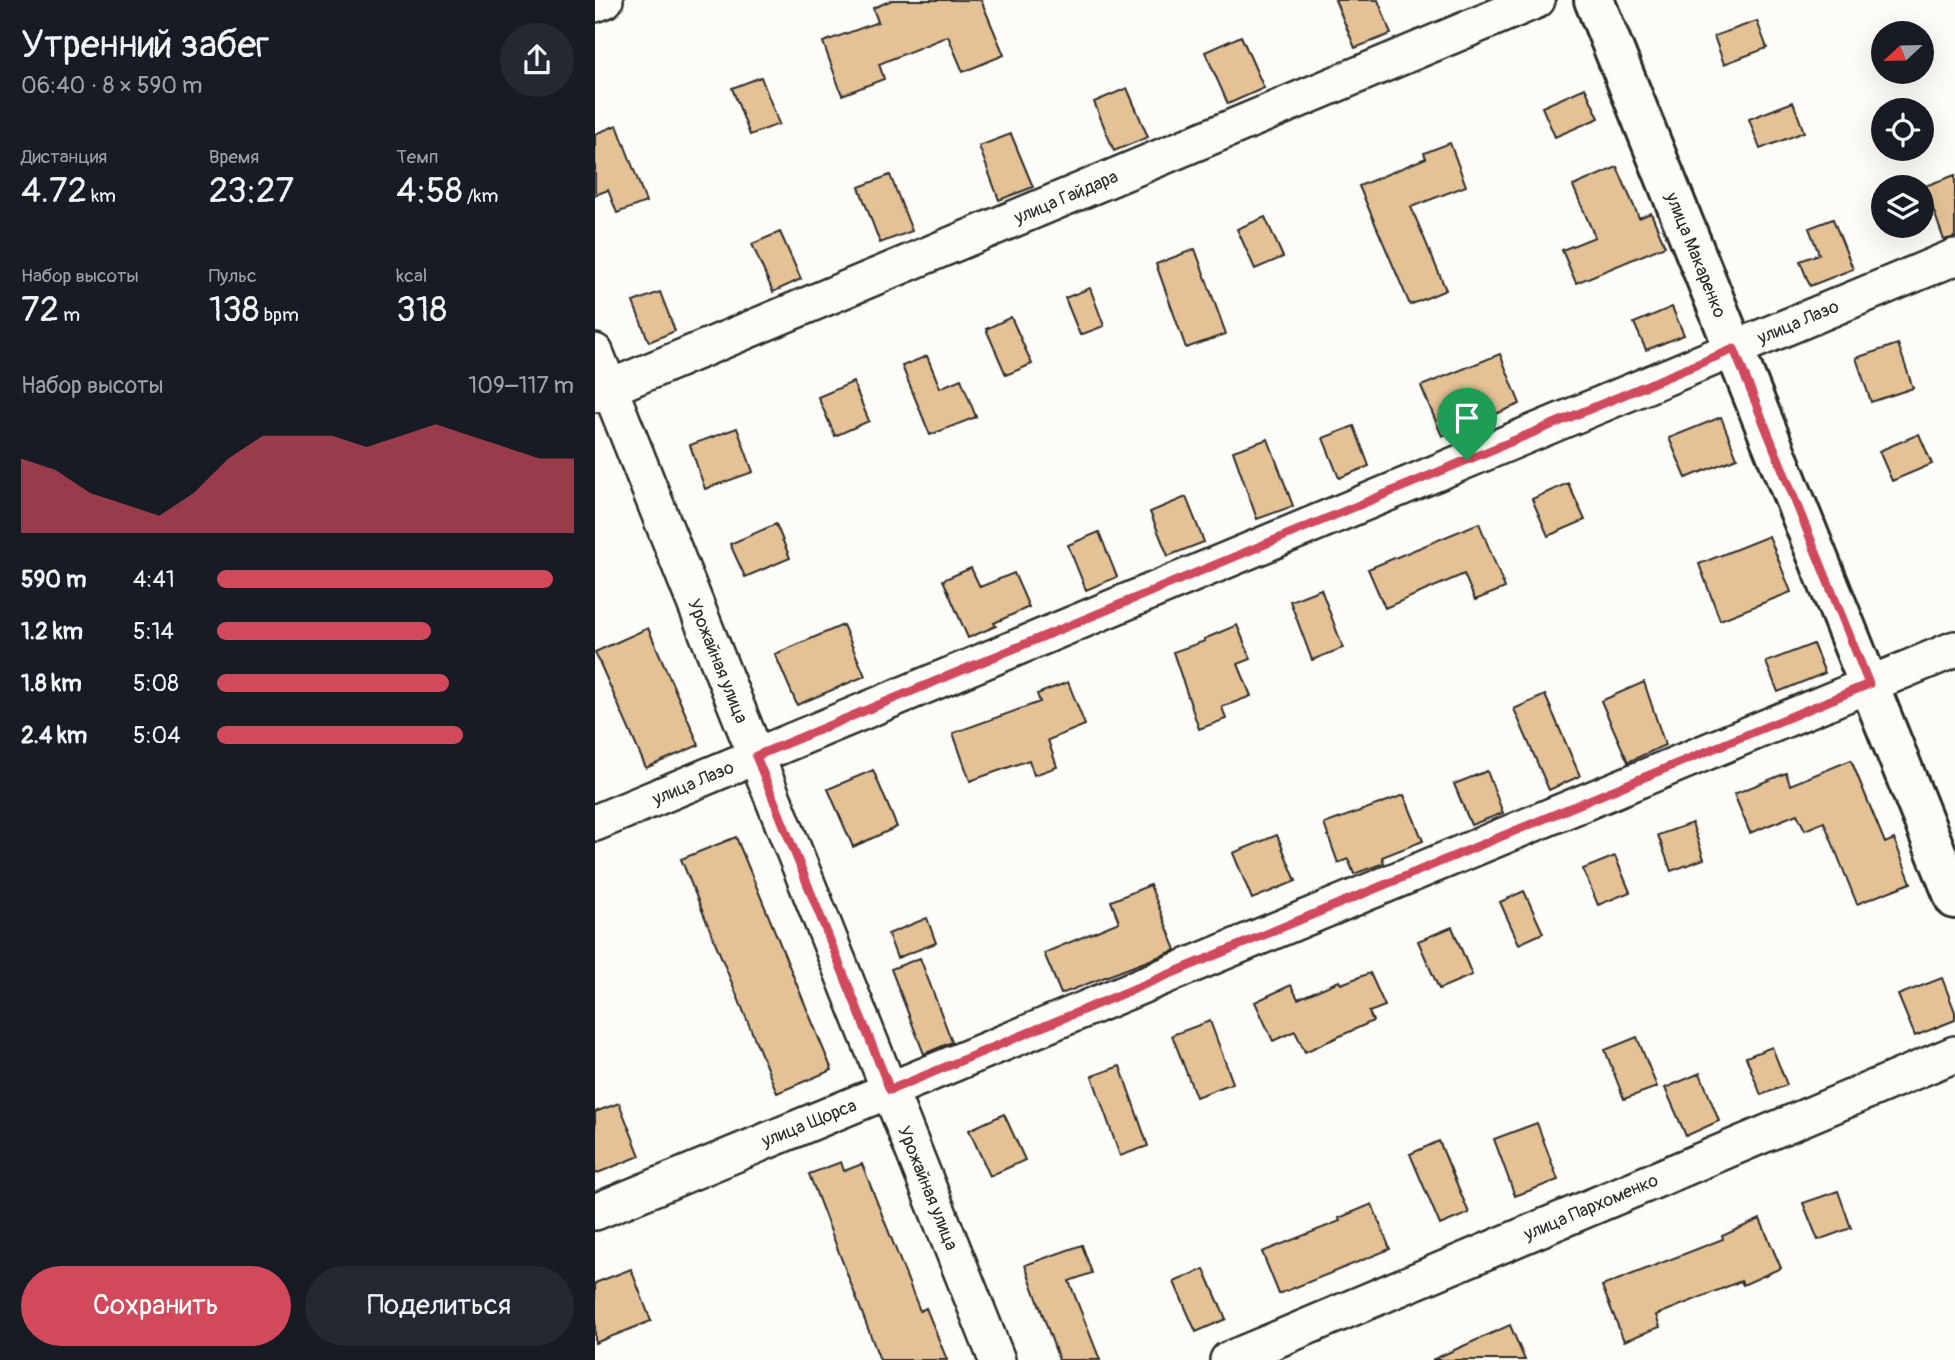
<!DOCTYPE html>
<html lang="ru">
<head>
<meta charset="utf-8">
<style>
  :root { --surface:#171b24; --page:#242831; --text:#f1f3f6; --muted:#9ea1a6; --accent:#d1495b }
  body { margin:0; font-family:Pangolin,sans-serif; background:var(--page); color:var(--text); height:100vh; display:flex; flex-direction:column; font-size:26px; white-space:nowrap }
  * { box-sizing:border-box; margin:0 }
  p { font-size:23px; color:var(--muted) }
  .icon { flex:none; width:38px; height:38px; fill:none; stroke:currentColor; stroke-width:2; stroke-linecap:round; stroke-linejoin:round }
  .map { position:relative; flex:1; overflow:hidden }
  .panel { display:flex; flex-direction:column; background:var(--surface); width:595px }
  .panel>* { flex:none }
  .needle { width:46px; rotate:248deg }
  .tools { position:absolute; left:1276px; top:21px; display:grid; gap:14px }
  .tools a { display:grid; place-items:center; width:63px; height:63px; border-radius:50%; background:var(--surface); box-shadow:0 7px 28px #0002; font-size:35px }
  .pin { position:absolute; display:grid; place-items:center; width:60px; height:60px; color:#fff; margin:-72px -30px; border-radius:50% 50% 50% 0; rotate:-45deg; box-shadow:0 0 7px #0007 }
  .pin .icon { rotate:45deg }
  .round { display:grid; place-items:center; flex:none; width:74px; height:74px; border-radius:37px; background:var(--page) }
  .headline { display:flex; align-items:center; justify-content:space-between; height:119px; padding:0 21px }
  h1 { font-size:38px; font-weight:600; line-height:52px }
  .stats { display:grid; grid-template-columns:repeat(3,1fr); gap:10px; height:119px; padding:7px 21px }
  .stats div { display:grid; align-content:center }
  .stats b { font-size:35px; font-weight:600 }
  .stats small { font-size:19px; font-weight:400 }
  .stats p { font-size:19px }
  .chart { height:196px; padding:14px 21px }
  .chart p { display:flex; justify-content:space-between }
  .chart svg { width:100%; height:126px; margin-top:7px; fill:var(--accent); opacity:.7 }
  .button { display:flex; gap:14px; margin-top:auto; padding:14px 21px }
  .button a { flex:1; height:80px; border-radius:42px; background:var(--accent); color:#fff; font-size:28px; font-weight:600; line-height:80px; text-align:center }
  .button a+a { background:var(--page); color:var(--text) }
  ul { padding:0 21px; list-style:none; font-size:23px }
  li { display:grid; grid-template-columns:112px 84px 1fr; align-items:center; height:52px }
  li i { height:18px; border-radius:9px; background:var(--accent) }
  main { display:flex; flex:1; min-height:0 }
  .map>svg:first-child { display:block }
  .building { fill:#e5c296; stroke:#2b2b2b; stroke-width:2 }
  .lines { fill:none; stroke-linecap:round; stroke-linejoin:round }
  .street-casing { stroke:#2b2b2b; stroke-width:40 }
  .secondary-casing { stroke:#2b2b2b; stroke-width:44 }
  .street { stroke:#fdfcf7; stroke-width:35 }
  .secondary { stroke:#fdfcf7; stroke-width:38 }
  .route-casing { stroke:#fff; stroke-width:14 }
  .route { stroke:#d1495b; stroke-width:9 }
  .labels { text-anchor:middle; stroke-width:7; stroke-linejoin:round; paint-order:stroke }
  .street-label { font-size:18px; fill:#2b2b2b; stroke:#fdfcf7 }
</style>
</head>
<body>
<main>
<section class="panel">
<div class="headline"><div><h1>Утренний забег</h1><p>06:40 · 8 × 590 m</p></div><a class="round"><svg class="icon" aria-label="share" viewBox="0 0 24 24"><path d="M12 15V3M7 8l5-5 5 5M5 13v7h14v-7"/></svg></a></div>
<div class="stats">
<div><p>Дистанция</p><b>4.72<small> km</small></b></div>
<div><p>Время</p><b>23:27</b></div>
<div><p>Темп</p><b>4:58<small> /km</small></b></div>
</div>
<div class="stats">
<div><p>Набор высоты</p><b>72<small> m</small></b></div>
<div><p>Пульс</p><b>138<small> bpm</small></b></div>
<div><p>kcal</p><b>318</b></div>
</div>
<div class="chart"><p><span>Набор высоты</span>109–117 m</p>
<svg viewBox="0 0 160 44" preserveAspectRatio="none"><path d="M0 44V18L10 22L20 30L30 34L40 38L50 30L60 18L70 10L80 10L90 10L100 14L110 10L120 6L130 10L140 14L150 18L160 18V44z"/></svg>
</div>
<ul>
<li><b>590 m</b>4:41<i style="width:94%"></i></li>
<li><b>1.2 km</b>5:14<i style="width:60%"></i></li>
<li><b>1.8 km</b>5:08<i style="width:65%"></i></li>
<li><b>2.4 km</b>5:04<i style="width:69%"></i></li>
</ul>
<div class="button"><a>Сохранить</a><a>Поделиться</a></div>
</section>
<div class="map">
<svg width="1360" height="1360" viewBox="0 0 1360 1360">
  <rect width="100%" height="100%" fill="#fdfcf7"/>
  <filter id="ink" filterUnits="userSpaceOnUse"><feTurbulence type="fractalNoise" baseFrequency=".0143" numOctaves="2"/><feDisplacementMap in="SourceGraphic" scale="14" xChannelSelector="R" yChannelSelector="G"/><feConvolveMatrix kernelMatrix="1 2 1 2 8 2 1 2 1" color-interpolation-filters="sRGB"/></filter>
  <g filter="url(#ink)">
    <path class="building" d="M 297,0 L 386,0 L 409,55 L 368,72 L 353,36 L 284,64 L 289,79 L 247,95 L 228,42 L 283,22 L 278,8 Z
      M 740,0 L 783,0 L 796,34 L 760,48 Z
      M 1162,21 L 1172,48 L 1129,64 L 1119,36 Z
      M 646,36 L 669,88 L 633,104 L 610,52 Z
      M 166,77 L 184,124 L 155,135 L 137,88 Z
      M 532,88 L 553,137 L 519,151 L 499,102 Z
      M 990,88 L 1004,118 L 960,137 L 947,107 Z
      M 1198,102 L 1209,132 L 1165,149 L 1154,119 Z
      M 22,125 L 51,202 L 22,213 L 13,190 L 0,195 L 0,134 Z
      M 416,134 L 438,187 L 404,200 L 384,146 Z
      M 855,143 L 871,186 L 816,207 L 851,290 L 815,305 L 764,186 L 831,158 L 829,153 Z
      M 1022,167 L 1044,218 L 1056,213 L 1070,246 L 981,283 L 967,250 L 1000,237 L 978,186 Z
      M 295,175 L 317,231 L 285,243 L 264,187 Z
      M 1360,175 L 1360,237 L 1349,240 L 1330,186 Z
      M 670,217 L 688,257 L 660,269 L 642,229 Z
      M 1238,219 L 1258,269 L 1215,286 L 1205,261 L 1224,254 L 1214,228 Z
      M 185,232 L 206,279 L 178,292 L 157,244 Z
      M 600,249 L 631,334 L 591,348 L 561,264 Z
      M 495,288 L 509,326 L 485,335 L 470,298 Z
      M 65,292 L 80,331 L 54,342 L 38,302 Z
      M 1077,307 L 1089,335 L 1051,350 L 1039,323 Z
      M 416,317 L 437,364 L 411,375 L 391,329 Z
      M 1303,344 L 1318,388 L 1276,402 L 1261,358 Z
      M 905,354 L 925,404 L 847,436 L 826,386 Z
      M 332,356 L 345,388 L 366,379 L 381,417 L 335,435 L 307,366 Z
      M 258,382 L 274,421 L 240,436 L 223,397 Z
      M 1126,417 L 1142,458 L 1091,478 L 1074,438 Z
      M 759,426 L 774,466 L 744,478 L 728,438 Z
      M 142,428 L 158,472 L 110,489 L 95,445 Z
      M 1324,434 L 1337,464 L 1297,481 L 1284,451 Z
      M 673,439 L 698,506 L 662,519 L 638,451 Z
      M 973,483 L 990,520 L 953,536 L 937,499 Z
      M 591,497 L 609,542 L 573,556 L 555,512 Z
      M 884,523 L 910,588 L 880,600 L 869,574 L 790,608 L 773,569 Z
      M 181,524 L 195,558 L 150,577 L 135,544 Z
      M 504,532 L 522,577 L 491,590 L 473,545 Z
      M 1174,536 L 1196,592 L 1125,620 L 1104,564 Z
      M 376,568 L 385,587 L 419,573 L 434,607 L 399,623 L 401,626 L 373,638 L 348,580 Z
      M 726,589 L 748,648 L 717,660 L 695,601 Z
      M 248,625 L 270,676 L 202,705 L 180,654 Z
      M 642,625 L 656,659 L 643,664 L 656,696 L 627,707 L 631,719 L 604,729 L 578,652 L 610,641 L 609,639 Z
      M 53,628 L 104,745 L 51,768 L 0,652 Z
      M 1218,644 L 1230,673 L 1183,692 L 1171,662 Z
      M 473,682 L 490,725 L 453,740 L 462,767 L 439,775 L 434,760 L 375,781 L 358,733 L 445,702 L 442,694 Z
      M 1049,682 L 1070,745 L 1033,762 L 1006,701 Z
      M 950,695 L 985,776 L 954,790 L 919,709 Z
      M 1256,760 L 1290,843 L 1299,839 L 1316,883 L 1262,904 L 1229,822 L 1210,830 L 1202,814 L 1155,833 L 1139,794 L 1191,773 L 1195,785 Z
      M 278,770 L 302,827 L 258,847 L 233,789 Z
      M 892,771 L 908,813 L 876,825 L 859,784 Z
      M 809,795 L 828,841 L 787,857 L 789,863 L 759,874 L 753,859 L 743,863 L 729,824 Z
      M 1097,823 L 1109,859 L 1076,871 L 1063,835 Z
      M 682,835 L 701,881 L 657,899 L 638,853 Z
      M 141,837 L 237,1070 L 182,1093 L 86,859 Z
      M 1020,856 L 1035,892 L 1003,905 L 988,869 Z
      M 555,885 L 581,950 L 466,994 L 449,953 L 524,922 L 516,901 Z
      M 929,891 L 948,933 L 924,944 L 905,902 Z
      M 332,918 L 341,943 L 302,958 L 293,934 Z
      M 857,927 L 877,975 L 844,989 L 823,941 Z
      M 325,958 L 357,1042 L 329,1054 L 296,969 Z
      M 775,973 L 790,1006 L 774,1012 L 778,1021 L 710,1052 L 700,1031 L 678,1041 L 660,1002 L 696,985 L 703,999 L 744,981 L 746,984 Z
      M 1347,978 L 1360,1012 L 1360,1020 L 1320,1036 L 1303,995 Z
      M 615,1021 L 638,1083 L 601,1097 L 577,1035 Z
      M 1042,1037 L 1062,1087 L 1029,1099 L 1010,1050 Z
      M 1177,1047 L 1192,1085 L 1166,1095 L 1151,1057 Z
      M 525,1066 L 553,1146 L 525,1156 L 497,1076 Z
      M 1105,1073 L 1124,1121 L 1091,1136 L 1070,1088 Z
      M 24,1103 L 45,1156 L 0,1174 L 0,1112 Z
      M 409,1114 L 430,1160 L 395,1176 L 374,1130 Z
      M 942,1123 L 963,1180 L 920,1196 L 899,1139 Z
      M 844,1141 L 874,1213 L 845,1225 L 815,1154 Z
      M 246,1162 L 249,1171 L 267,1164 L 325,1311 L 331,1308 L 352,1360 L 285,1360 L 214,1174 Z
      M 1243,1191 L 1256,1228 L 1223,1240 L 1208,1203 Z
      M 777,1204 L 795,1249 L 684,1294 L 667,1252 L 745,1221 L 744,1218 Z
      M 1165,1219 L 1186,1268 L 1148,1285 L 1146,1281 L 1061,1315 L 1065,1327 L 1029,1341 L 1007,1286 L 1128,1239 L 1127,1236 Z
      M 487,1245 L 497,1273 L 474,1281 L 505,1360 L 464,1360 L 430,1265 Z
      M 36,1269 L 56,1321 L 0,1343 L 0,1283 Z
      M 609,1269 L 631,1319 L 601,1332 L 579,1282 Z
      M 915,1325 L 930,1360 L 837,1360 Z"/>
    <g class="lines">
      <g class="street-casing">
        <path id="street" d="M 0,4 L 10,0
          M 0,352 L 402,1360
          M 0,394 L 942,0
          M 0,823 L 1360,257
          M 0,1212 L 1360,649
          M 633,1360 L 1360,1054"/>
      </g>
      <g class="secondary-casing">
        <path id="secondary" d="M 999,0 L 1360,899"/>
      </g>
      <use href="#street" class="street"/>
      <use href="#secondary" class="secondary"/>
    </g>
  </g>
  <g class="lines" filter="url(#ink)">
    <g class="route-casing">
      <path id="route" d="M 1139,349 L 1274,684 L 295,1090 L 161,756 Z"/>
    </g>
    <use href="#route" class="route"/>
  </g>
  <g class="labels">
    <g class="street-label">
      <text transform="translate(471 197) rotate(-23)" y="6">улица Гайдара</text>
      <text transform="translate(1101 255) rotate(68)" y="6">улица Макаренко</text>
      <text transform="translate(1203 322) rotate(-23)" y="6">улица Лазо</text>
      <text transform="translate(123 661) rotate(68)" y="6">Урожайная улица</text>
      <text transform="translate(98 783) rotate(-23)" y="6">улица Лазо</text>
      <text transform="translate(214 1123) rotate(-22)" y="6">улица Щорса</text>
      <text transform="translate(333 1188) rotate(68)" y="6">Урожайная улица</text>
      <text transform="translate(996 1207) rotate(-23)" y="6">улица Пархоменко</text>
    </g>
  </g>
</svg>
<div class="tools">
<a><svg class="needle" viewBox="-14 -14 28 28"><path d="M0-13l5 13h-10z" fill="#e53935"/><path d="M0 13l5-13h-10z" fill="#9ea1a6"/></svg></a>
<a><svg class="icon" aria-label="locate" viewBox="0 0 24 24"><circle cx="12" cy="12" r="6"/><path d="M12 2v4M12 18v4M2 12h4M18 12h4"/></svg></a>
<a><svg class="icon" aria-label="layers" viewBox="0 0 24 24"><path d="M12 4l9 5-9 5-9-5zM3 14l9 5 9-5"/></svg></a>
</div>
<div class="pin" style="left:872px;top:460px;background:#1e9e55"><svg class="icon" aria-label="arrive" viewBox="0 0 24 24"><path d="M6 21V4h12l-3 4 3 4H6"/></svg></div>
</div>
</main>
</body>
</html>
